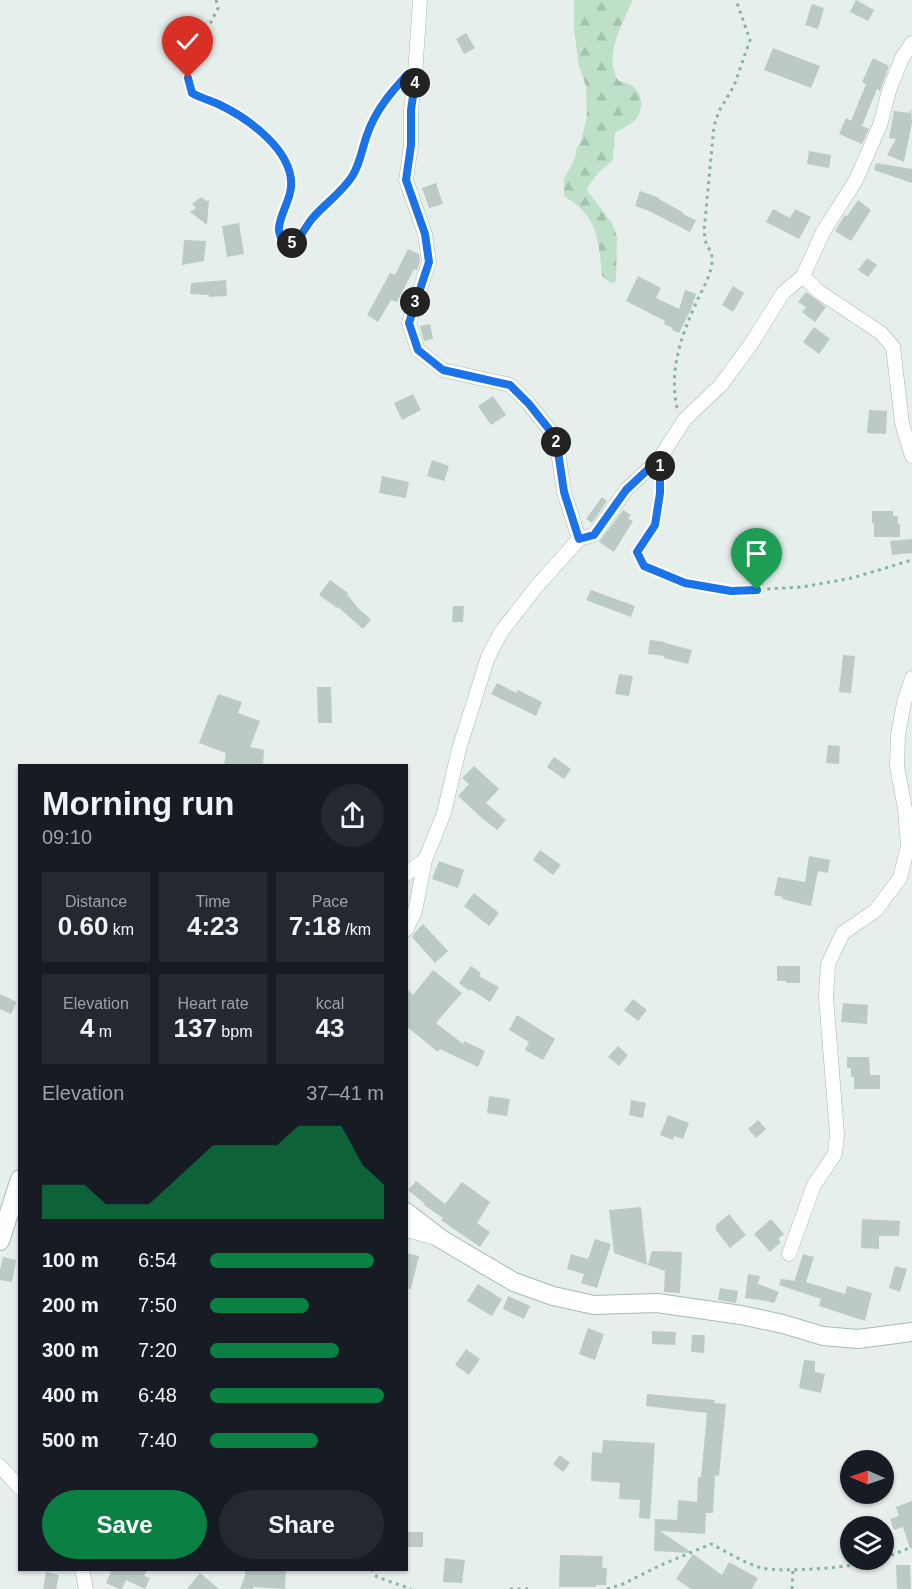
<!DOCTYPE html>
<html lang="en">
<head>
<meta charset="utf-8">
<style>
  :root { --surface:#171b24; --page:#242831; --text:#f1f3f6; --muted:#9ea1a6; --accent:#0b8043 }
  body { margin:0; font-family:Arial,sans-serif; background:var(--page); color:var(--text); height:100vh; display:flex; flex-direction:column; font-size:22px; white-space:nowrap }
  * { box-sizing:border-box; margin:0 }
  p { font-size:20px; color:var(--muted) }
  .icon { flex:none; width:33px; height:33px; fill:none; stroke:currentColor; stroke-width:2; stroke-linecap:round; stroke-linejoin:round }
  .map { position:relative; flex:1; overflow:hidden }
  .side { position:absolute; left:18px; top:764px; width:390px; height:807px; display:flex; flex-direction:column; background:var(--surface); border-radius:0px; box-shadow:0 2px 4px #0004 }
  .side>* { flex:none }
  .needle { width:39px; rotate:272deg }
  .controls { position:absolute; left:840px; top:1450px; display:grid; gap:12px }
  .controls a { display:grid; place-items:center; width:54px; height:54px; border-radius:50%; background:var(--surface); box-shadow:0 2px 4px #0004; font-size:30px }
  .pin { position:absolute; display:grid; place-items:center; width:51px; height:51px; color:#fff; margin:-62px -26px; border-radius:50% 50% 50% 0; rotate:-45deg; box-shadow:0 0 6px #0007 }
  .pin .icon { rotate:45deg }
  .km { position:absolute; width:30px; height:30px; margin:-15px; border-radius:50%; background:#222; color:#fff; font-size:16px; line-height:30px; text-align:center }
  .round { display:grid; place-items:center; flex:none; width:63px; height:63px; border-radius:32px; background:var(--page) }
  .summary { display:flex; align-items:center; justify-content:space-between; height:102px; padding:0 24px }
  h1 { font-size:33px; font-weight:700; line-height:45px }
  .metrics { display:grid; grid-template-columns:repeat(3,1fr); gap:9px; height:102px; padding:6px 24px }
  .metrics div { display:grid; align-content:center; border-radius:0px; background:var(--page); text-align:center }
  .metrics b { font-size:26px; font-weight:700 }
  .metrics small { font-size:16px; font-weight:400 }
  .metrics p { font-size:16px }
  .chart { height:168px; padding:12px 24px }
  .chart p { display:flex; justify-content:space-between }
  .chart svg { width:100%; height:108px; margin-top:6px; fill:var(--accent); opacity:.7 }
  .button { display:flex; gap:12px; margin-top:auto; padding:12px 24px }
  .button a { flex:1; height:69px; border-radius:36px; background:var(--accent); color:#fff; font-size:24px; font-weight:700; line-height:69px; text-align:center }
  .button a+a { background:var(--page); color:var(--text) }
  ul { padding:0 24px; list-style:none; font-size:20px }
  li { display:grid; grid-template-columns:96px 72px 1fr; align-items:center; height:45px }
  li i { height:15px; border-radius:8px; background:var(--accent) }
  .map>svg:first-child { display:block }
  .forest { fill:url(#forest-firs) }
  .building { fill:#bbcac4 }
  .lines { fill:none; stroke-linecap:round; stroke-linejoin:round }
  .minor-casing { stroke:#a8b8b2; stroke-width:15 }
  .secondary-casing { stroke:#a4bbb3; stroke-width:20 }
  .path { stroke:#86b3a5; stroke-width:3; stroke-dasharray:3 4.5; stroke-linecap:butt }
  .minor { stroke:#fff; stroke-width:14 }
  .secondary { stroke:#fff; stroke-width:18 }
  .route-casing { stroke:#fff; stroke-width:12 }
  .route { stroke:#1a73e8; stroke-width:8 }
</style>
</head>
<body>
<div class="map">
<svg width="912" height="1589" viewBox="0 0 912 1589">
  <defs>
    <pattern id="forest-firs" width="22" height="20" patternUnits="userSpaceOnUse" patternTransform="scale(1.5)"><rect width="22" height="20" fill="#bfe0c8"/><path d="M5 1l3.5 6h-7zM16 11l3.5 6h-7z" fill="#a4c1ad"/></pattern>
  </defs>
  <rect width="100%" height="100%" fill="#e6efeb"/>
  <path class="forest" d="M 574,0 L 633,0 C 623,22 602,58 619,81 C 633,83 643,92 641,107 C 640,111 639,117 635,120 C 630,125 621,129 615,133 L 613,160 L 599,172 L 587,188 L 588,192 L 612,223 L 617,237 L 616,282 L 611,283 L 602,276 C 600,255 599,227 583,211 C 578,205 570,200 564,196 L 564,179 L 575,158 L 576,150 L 581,141 L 587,116 L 586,86 L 579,66 L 574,30 Z"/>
  <path class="building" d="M 856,0 L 874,10 L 868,21 L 850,12 Z
    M 812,4 L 824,8 L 818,29 L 805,25 Z
    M 466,33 L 475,48 L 464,54 L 456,39 Z
    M 773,48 L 820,66 L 811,88 L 764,70 Z
    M 873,58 L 889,66 L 880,91 L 877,89 L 862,126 L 869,129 L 862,144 L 839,134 L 846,118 L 851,121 L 866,84 L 862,82 Z
    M 911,109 L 912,123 L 904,162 L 887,155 L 896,139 L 889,138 L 894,111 L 909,113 Z
    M 809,151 L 831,155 L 829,168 L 807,164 Z
    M 876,163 L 912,169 L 912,183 L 874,170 Z
    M 436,183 L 443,204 L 429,208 L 422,188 Z
    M 640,191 L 660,198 L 659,199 L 684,213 L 683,214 L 696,220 L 690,232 L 649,211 L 635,206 Z
    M 201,197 L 207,201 L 209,200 L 207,225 L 190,212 L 196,208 L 192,204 Z
    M 858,200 L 871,210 L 851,241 L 835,231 L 845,215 L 847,216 Z
    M 773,209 L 790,218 L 795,209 L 811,217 L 799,239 L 766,222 Z
    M 239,223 L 244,254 L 227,257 L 222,226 Z
    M 184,240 L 206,241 L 204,261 L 182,265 Z
    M 408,249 L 419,254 L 420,261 L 417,270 L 414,269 L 397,302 L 391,300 L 378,322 L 367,315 L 390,273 L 395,275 Z
    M 867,258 L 877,265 L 868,277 L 858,270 Z
    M 638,276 L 661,288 L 656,298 L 679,309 L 685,290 L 696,294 L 691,309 L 679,333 L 672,330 L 673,328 L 664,324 L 665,321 L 626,301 Z
    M 226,280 L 227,296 L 209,297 L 209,295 L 190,294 L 191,283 Z
    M 733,286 L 744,293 L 733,312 L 722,305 Z
    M 806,292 L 826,307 L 815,322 L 802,312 L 806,307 L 798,302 Z
    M 430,324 L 433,339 L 424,341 L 420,326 Z
    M 814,327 L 830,339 L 819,354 L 803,342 Z
    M 413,394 L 421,410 L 402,420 L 394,403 Z
    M 493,396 L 506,415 L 491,425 L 478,406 Z
    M 869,410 L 887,411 L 886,434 L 867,433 Z
    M 432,460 L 449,466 L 444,481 L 427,476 Z
    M 382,476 L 409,482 L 406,498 L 379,493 Z
    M 602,497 L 607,501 L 592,523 L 586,519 Z
    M 623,510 L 631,515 L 628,519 L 633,521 L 614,552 L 599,542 Z
    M 872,511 L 893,511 L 893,516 L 898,516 L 898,524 L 900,524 L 900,537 L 874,537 L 874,523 L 872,523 Z
    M 912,539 L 912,553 L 892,555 L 890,541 Z
    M 330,580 L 348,593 L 347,594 L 359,609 L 371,620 L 363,629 L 338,607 L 337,608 L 319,595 Z
    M 591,590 L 635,606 L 631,617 L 586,600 Z
    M 453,606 L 464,606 L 463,622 L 452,622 Z
    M 650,640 L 665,642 L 665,643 L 692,650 L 688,664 L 664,658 L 664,656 L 648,654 Z
    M 843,655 L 855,656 L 851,693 L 839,692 Z
    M 619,674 L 633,676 L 629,696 L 615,694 Z
    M 497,683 L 516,693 L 518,690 L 542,702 L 536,716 L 491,694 Z
    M 317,687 L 331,687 L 332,723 L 318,723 Z
    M 218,694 L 242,702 L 238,713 L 260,721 L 250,747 L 264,750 L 263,765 L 224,765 L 226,753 L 199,743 Z
    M 828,745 L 840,746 L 839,764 L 826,763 Z
    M 554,757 L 571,769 L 564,779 L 547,767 Z
    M 474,766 L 499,789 L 486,803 L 506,820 L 497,830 L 482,818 L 458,796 L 469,784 L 462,778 Z
    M 540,850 L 561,865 L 553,875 L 533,860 Z
    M 809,856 L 830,860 L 828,873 L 818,871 L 811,906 L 782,899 L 783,897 L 774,895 L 778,877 L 805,882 Z
    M 439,861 L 464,870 L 458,888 L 432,879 Z
    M 474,893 L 499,913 L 489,926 L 464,906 Z
    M 423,924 L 448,951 L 435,963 L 412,937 L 416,931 Z
    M 471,966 L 481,973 L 479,976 L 499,987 L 490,1002 L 470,989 L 469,991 L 459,983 Z
    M 777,966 L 800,966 L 800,983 L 786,983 L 786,981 L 777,981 Z
    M 433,970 L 462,993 L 436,1023 L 463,1044 L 464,1041 L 485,1051 L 478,1067 L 440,1049 L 438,1052 L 406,1026 L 406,988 L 413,995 Z
    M 0,994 L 17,1002 L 11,1014 L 0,1009 Z
    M 633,999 L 647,1010 L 638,1021 L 624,1010 Z
    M 843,1003 L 868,1005 L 867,1024 L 841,1022 Z
    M 517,1015 L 555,1039 L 543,1060 L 525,1050 L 529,1042 L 509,1030 Z
    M 618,1046 L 628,1055 L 619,1066 L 608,1057 Z
    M 847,1057 L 869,1057 L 870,1075 L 880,1075 L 880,1089 L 854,1089 L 854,1077 L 851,1077 L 851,1068 L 847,1068 Z
    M 489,1096 L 510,1099 L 507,1116 L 487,1113 Z
    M 631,1100 L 646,1103 L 643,1118 L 629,1115 Z
    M 668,1115 L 689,1123 L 683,1139 L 674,1136 L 673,1140 L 660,1135 Z
    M 758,1120 L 766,1129 L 756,1138 L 748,1129 Z
    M 416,1181 L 445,1204 L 462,1182 L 490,1202 L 477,1223 L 490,1232 L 480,1247 L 441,1220 L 443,1218 L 424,1205 L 425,1204 L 408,1190 Z
    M 641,1207 L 647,1265 L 614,1253 L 609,1210 Z
    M 729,1214 L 746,1235 L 730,1248 L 716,1230 L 716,1225 Z
    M 771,1219 L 784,1234 L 778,1239 L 781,1242 L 770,1252 L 754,1234 Z
    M 862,1219 L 900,1221 L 899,1236 L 879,1236 L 879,1249 L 861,1248 Z
    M 595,1239 L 611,1244 L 597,1288 L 581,1283 L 584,1274 L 567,1269 L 571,1254 L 588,1259 Z
    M 652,1251 L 682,1252 L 680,1293 L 664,1292 L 665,1271 L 648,1265 Z
    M 406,1253 L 419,1256 L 411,1289 L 406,1288 Z
    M 803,1254 L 814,1257 L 806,1282 L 845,1294 L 847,1286 L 872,1293 L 865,1321 L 819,1306 L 821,1299 L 779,1285 L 781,1279 L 796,1281 L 793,1278 L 795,1279 Z
    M 3,1257 L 16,1260 L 12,1282 L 0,1280 L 0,1270 Z
    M 895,1266 L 907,1269 L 900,1292 L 889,1288 Z
    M 748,1274 L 760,1276 L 758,1284 L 779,1292 L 774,1303 L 767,1301 L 745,1298 Z
    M 478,1284 L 502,1299 L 492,1316 L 467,1301 Z
    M 720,1288 L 738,1291 L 736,1303 L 718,1300 Z
    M 508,1296 L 530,1306 L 524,1319 L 503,1309 Z
    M 588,1328 L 604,1334 L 595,1360 L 579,1354 Z
    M 652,1331 L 676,1332 L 675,1345 L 652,1344 Z
    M 692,1335 L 705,1335 L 704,1353 L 691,1352 Z
    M 466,1349 L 480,1359 L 469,1375 L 455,1365 Z
    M 804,1360 L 815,1361 L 815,1372 L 825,1374 L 821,1393 L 799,1388 Z
    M 647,1394 L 715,1400 L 714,1403 L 726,1404 L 719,1476 L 715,1475 L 713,1513 L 706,1513 L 705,1534 L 660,1531 L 692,1553 L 654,1551 L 655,1519 L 677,1520 L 678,1500 L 697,1502 L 698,1477 L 701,1477 L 707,1413 L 646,1406 Z
    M 603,1440 L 655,1443 L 650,1519 L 639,1518 L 640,1500 L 619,1499 L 620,1483 L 591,1481 L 592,1452 L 602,1453 Z
    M 560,1455 L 570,1463 L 563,1472 L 553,1464 Z
    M 912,1501 L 912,1548 L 910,1548 L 903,1527 L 894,1530 L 890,1519 L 899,1516 L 896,1507 Z
    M 406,1532 L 423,1532 L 423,1547 L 406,1547 Z
    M 693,1554 L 722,1575 L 729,1562 L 758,1578 L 752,1589 L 691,1589 L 676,1579 Z
    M 560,1555 L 603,1556 L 602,1568 L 607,1568 L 606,1585 L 596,1585 L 596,1587 L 559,1587 Z
    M 445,1558 L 465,1560 L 462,1583 L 443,1582 Z
    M 896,1565 L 910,1565 L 911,1589 L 897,1589 Z
    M 105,1569 L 148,1569 L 144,1576 L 150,1578 L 145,1589 L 126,1580 L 122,1589 L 119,1589 L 106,1583 L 111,1572 Z
    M 245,1569 L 286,1569 L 285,1589 L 253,1587 L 253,1589 L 240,1589 L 245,1576 Z
    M 46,1572 L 59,1575 L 56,1589 L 43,1589 Z
    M 200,1573 L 219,1589 L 187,1589 Z"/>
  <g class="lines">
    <g class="minor-casing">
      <path id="minor" d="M 420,0 L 415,75 L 411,110 L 411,145 L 406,180 L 425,234 L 429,262 L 409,323 L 418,350 L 443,370 L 510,385 L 529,404 L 556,438 L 564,492 L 579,539
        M 803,276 L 818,291 L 881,333 L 893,347 L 902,423 L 912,456
        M 406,874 L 425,860 L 444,813 L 459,749 L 488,657 L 501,632 L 537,586 L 579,539 L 594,535 L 626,490 L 660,458 L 685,419 L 721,385 L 751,344 L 783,293 L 803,276 L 823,232 L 856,180 L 880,125 L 889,91 L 902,58 L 912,43
        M 406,930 L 415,911 L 425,860
        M 406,1230 L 436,1238
        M 789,1254 L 814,1185 L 835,1154 L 837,1134 L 826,997 L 828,964 L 843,933 L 876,910 L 900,878 L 908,846 L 905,809 L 897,766 L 898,735 L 904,703 L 912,678
        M 0,1466 L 20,1488
        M 82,1569 L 86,1589"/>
    </g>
    <g class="secondary-casing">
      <path id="secondary" d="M 406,1212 L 441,1239 L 514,1282 L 553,1296 L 594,1305 L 657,1303 L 741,1315 L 783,1324 L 823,1336 L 858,1339 L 912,1332
        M 0,1241 L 20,1179"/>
    </g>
    <path class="path" d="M 216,0 L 218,8 L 194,56 L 188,78 L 192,93 C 201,98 209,100 218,104 C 248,118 294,151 291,187 C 290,201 280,214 279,228 C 278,232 281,237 282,241 L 296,243 L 311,219 L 333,198 L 352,176 L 361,156 L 367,135 L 377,111 L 399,83
      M 677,408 C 669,369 681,336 697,301 C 703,288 713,272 712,258 C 712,253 709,249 707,245 C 705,241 705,236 704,231 L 714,126 L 719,111 L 734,86 L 750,40 L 736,0
      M 660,476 L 660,493 L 655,525 L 637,552 L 644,566 L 685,583 L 731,591 L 802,587 L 852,578 L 912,560
      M 884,1558 L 912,1547
      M 371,1569 L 377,1577 L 411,1589
      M 510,1589 L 528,1589
      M 607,1589 L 623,1584 L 661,1565 L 711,1544 C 727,1552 744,1563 762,1568 C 783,1573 858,1567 878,1560
      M 792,1589 L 793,1570"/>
    <use href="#minor" class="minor"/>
    <use href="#secondary" class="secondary"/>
  </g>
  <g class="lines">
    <g class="route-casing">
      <path id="route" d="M 188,78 L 192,93 C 201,98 209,100 218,104 C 248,118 294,151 291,187 C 290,201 280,214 279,228 C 278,232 281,237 282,241 L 296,243 C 301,235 306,227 311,220 C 324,204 342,193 353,175 C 360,163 362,149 367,135 C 375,111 391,92 408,74 L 416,75 L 411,110 L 411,145 L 406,180 L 425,234 L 429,262 L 409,323 L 418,350 L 443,370 L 510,385 L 529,404 L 556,438 L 564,492 L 579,539 L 594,535 L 626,490 L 660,458 L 660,493 L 655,525 L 637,552 L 644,566 L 685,583 L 731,591 L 757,590"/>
    </g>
    <use href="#route" class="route"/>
  </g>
</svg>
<div class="controls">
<a><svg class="needle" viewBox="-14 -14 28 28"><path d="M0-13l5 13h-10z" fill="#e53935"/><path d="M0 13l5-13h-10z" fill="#9ea1a6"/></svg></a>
<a><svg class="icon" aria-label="layers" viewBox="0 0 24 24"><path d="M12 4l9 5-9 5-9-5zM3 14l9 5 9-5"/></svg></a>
</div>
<div class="pin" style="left:757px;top:590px;background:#1e9e55"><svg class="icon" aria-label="arrive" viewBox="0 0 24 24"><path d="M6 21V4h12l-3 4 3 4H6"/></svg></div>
<div class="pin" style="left:188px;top:78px;background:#d93025"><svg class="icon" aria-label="check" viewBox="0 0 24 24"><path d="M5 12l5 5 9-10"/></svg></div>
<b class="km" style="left:660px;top:466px">1</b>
<b class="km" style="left:556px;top:442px">2</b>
<b class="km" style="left:415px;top:302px">3</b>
<b class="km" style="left:415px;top:83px">4</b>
<b class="km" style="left:292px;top:243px">5</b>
<section class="side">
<div class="summary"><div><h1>Morning run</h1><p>09:10</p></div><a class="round"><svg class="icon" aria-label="share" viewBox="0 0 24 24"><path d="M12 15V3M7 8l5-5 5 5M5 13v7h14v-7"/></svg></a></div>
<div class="metrics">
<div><p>Distance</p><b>0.60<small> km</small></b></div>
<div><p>Time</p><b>4:23</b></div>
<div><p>Pace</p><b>7:18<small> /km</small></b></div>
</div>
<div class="metrics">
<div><p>Elevation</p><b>4<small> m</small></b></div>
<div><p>Heart rate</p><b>137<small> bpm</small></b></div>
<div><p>kcal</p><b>43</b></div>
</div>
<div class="chart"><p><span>Elevation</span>37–41 m</p>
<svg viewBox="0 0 160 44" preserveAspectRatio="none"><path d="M0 44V30L10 30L20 30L30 38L40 38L50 38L60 30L70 22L80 14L90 14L100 14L110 14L120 6L130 6L140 6L150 22L160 30V44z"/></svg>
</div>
<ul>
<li><b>100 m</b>6:54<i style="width:94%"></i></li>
<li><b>200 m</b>7:50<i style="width:57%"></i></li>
<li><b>300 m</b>7:20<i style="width:74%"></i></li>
<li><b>400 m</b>6:48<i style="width:100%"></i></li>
<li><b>500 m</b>7:40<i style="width:62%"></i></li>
</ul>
<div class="button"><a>Save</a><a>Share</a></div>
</section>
</div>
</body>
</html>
